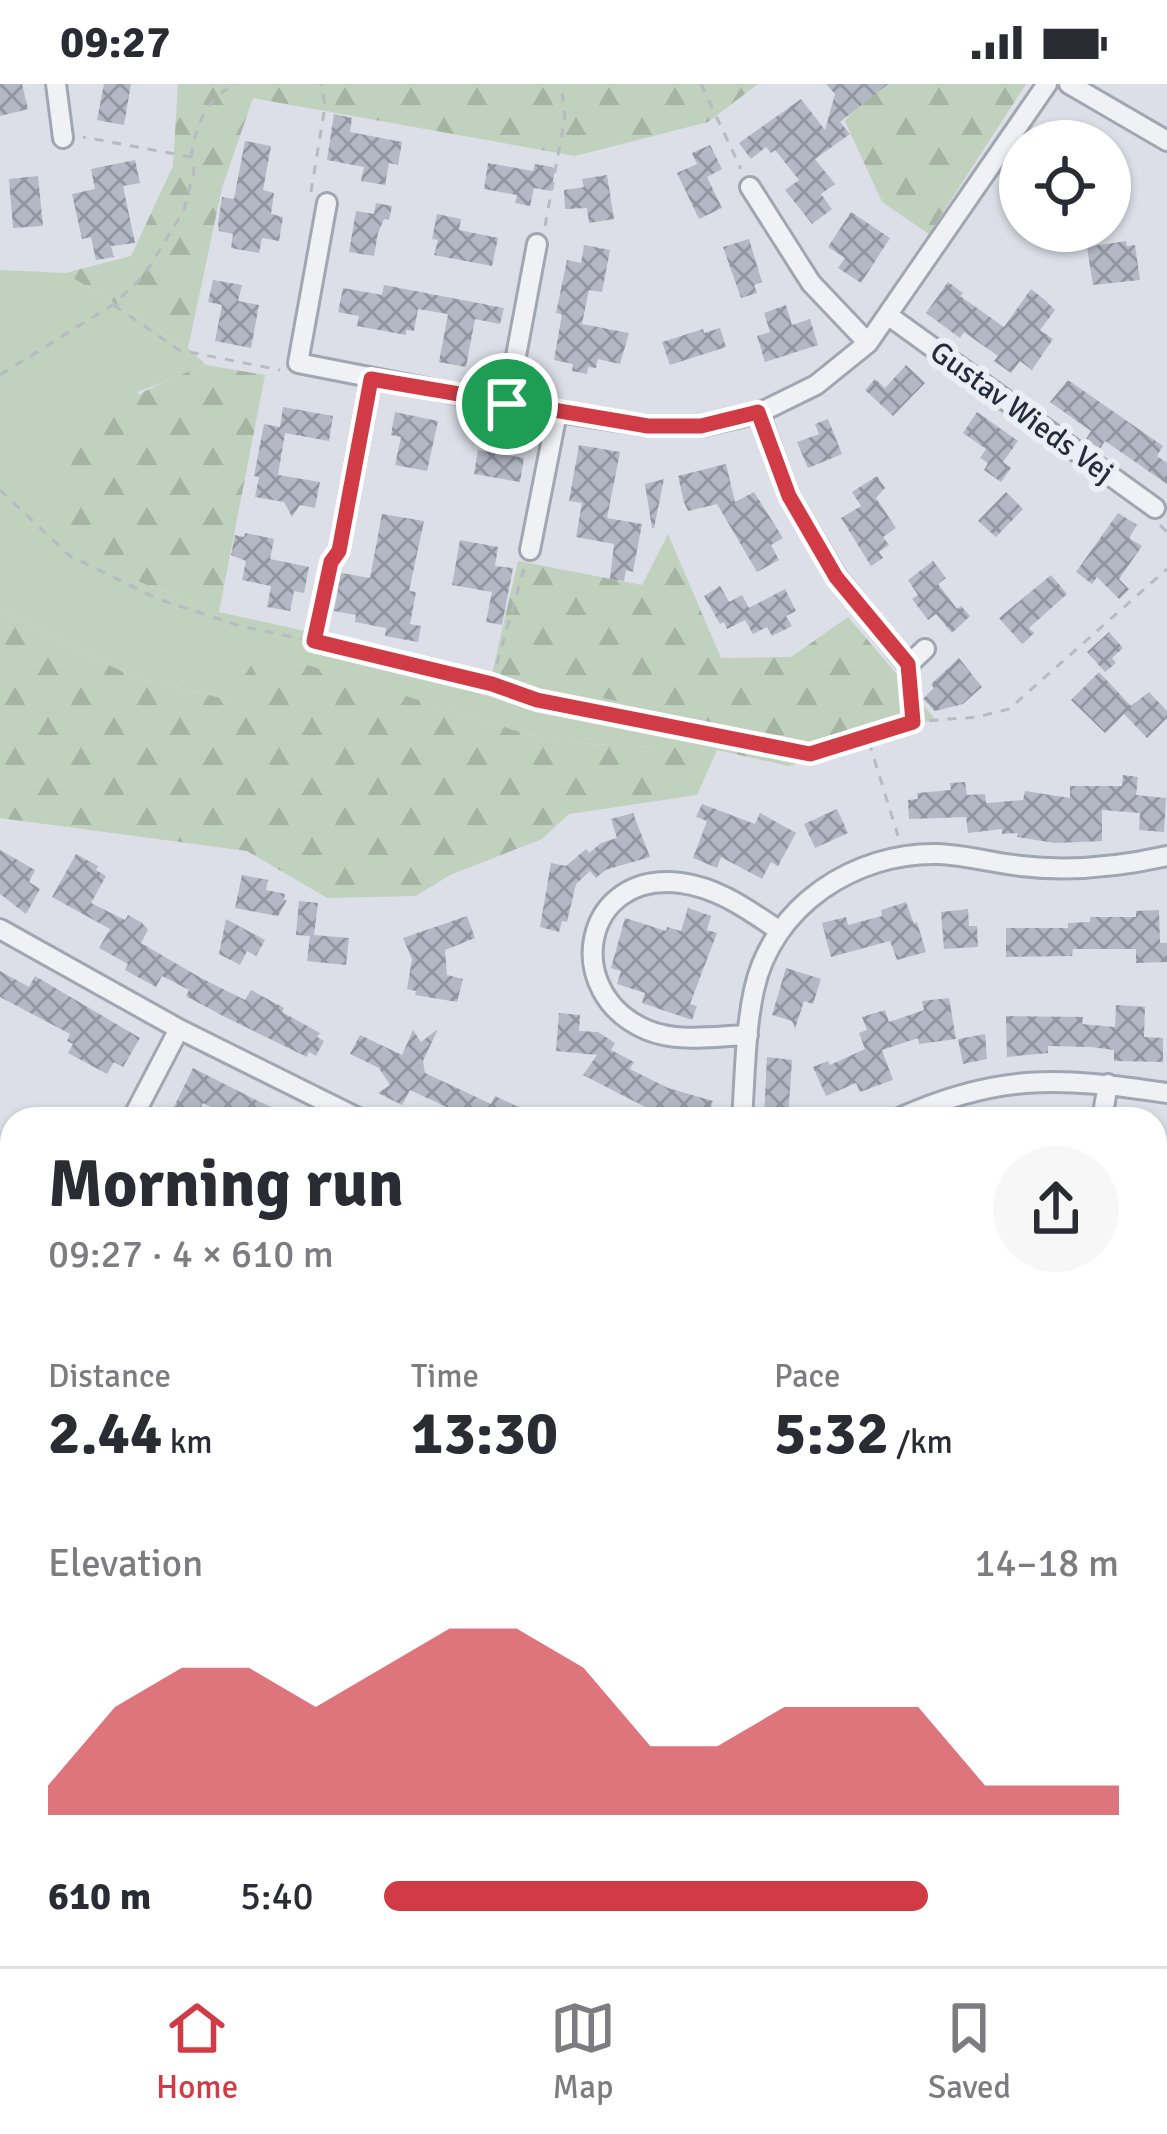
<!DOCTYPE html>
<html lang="en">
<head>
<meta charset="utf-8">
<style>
  :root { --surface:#fff; --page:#f7f7f7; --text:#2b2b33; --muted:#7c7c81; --line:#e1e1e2; --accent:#d13b46 }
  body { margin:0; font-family:Signika,sans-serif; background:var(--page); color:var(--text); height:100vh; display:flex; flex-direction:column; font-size:45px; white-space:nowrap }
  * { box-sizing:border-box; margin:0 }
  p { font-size:39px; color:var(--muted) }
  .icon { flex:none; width:66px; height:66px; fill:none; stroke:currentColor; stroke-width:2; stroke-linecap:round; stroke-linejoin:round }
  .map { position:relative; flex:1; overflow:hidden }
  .panel { position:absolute; left:0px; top:1023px; width:1167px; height:861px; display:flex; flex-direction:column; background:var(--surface); border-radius:36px 36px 0 0; box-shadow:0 3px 9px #0004 }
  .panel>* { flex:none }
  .buttons { position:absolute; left:999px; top:36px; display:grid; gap:24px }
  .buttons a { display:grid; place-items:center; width:132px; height:132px; border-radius:50%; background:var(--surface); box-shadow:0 3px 9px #0004; font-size:60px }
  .pin { position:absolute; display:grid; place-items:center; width:102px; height:102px; color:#fff; margin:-51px; border:6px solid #fff; border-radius:50%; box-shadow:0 3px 12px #0007 }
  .round { display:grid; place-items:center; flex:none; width:126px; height:126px; border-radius:63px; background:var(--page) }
  .headline { display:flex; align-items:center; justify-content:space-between; height:204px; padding:0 48px }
  h1 { font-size:66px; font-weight:700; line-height:90px }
  .figures { display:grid; grid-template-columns:repeat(3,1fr); gap:18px; height:204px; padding:12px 48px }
  .figures div { display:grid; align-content:center }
  .figures b { font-size:60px; font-weight:700 }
  .figures small { font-size:33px; font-weight:400 }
  .figures p { font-size:33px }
  .chart { height:336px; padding:24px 48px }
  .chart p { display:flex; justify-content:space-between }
  .chart svg { width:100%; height:216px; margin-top:12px; fill:var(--accent); opacity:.7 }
  ul { padding:0 48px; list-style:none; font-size:39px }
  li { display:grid; grid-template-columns:192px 144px 1fr; align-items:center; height:90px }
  li i { height:30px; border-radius:15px; background:var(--accent) }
  .status { display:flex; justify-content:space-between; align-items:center; height:84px; padding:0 60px; background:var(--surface); direction:ltr }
  .status svg { height:33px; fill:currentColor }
  .dock { display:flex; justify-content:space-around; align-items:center; height:168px; border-top:3px solid var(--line); background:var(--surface); font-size:33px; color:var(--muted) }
  .dock a { display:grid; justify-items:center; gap:6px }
  .dock .on { color:var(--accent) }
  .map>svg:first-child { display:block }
  .green { fill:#c0d1bd }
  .forest { fill:url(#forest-firs) }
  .building { fill:url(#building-cross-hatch) }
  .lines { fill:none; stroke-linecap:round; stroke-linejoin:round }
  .minor-casing { stroke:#a1a6b1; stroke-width:24 }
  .path { stroke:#b6bac1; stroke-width:3; stroke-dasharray:9 9; stroke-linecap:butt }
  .minor { stroke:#eff1f5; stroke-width:18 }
  .route-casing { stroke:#fff; stroke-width:24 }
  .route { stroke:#d13b46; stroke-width:15 }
  .labels { text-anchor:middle; stroke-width:12; stroke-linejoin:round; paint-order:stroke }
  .street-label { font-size:30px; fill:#252c3d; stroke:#ebeef5 }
</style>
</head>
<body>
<div class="status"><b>09:27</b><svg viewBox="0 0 49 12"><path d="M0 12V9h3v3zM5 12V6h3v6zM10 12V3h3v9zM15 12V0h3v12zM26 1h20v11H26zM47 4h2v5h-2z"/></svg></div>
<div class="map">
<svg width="1167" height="1882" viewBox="0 0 1167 1882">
  <defs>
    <pattern id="forest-firs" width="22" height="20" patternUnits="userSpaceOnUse" patternTransform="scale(3)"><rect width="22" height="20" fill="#c0d1bd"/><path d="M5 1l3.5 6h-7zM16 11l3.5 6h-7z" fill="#a5b4a3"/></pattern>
    <pattern id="building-cross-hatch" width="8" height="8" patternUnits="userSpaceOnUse" patternTransform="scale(3)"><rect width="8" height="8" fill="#b3b8c4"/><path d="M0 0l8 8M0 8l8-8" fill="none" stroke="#9196a0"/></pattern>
  </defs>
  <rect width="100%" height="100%" fill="#dcdfe7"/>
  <path class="green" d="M 0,186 L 65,189 L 188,264 L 206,281 L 138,308 L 142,499 L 219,528 L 674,629 L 675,664 L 552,658 L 261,567 L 231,616 L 133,593 L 0,526 Z"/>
  <path class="forest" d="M 178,0 L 758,0 L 708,38 L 575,72 L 253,14 L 222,104 L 188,264 L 65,189 L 131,172 L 173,82 Z
    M 877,0 L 1026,0 L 929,150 L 882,118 L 845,37 Z
    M 206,281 L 265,291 L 219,528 L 142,499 L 66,455 C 65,437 61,414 65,397 C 82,329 147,304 206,281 Z
    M 668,450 L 721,574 L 791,573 L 848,533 L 935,635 L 789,682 L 717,666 L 697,711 L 569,730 L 542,755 L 450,791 L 416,812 L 327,814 L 247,767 L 0,734 L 0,526 L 133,593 L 230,616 L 260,566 L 552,658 L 674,664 L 673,629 L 492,590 L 518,477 L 642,501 Z"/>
  <path class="building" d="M 0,0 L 22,0 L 28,25 L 0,32 Z
    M 104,0 L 131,0 L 124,41 L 97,36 Z
    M 826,0 L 888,0 L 840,38 L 850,50 L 815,75 L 835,100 L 821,110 L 832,125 L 812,140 L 785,106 L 799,96 L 775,66 L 771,69 L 766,63 L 751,75 L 739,59 L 801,15 L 825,46 L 835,10 Z
    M 334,30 L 352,34 L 350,48 L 402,58 L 398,81 L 389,79 L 385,101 L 361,97 L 364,83 L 327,76 Z
    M 245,57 L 271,62 L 263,106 L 274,109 L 271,130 L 283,133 L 279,157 L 262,154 L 259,169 L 231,164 L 233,150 L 219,147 L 218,139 L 222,113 L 234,115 Z
    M 710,61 L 722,85 L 707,93 L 722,124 L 699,135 L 677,89 L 697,80 L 692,69 Z
    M 135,76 L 140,99 L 123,102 L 135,159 L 111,162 L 114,173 L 96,176 L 91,153 L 82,155 L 72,110 L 95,105 L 91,85 Z
    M 488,79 L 533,87 L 535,80 L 552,83 L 555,85 L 551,107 L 534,104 L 530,122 L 515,119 L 517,111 L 484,105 Z
    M 607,91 L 614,135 L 589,139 L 587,124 L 565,125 L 564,106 L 584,103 L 582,95 Z
    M 38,92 L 43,142 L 13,144 L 9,95 Z
    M 376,119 L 392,122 L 389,136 L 384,135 L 378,149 L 374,172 L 349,168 L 356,127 L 374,130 Z
    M 851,128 L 890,154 L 861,199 L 838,184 L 845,174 L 828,163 Z
    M 437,130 L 461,135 L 459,146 L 498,154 L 492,182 L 434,171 L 438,156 L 432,155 Z
    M 749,155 L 762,198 L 754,201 L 757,209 L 741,214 L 723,163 Z
    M 1126,157 L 1127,162 L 1135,161 L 1140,196 L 1093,201 L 1087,163 Z
    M 584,161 L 610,166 L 602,208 L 589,206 L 582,240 L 629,249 L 620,280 L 598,275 L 596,284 L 588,283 L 587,290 L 572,287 L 573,280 L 554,276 L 562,230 L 556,229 L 567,176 L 581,179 Z
    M 213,196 L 242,201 L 238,217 L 259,221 L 251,264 L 215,257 L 222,221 L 208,218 Z
    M 948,198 L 963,209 L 960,212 L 1004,243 L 1031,205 L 1045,216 L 1055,226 L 1040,246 L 1053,255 L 1032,286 L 1020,277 L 1011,289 L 994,277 L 998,272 L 964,248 L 960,254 L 926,229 Z
    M 384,201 L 504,224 L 500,240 L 475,235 L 466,283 L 439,278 L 448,230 L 418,225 L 414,247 L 406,246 L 406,251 L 357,242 L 359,232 L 338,228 L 343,204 L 382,211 Z
    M 786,221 L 792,241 L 810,235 L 818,261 L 765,278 L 757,252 L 770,248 L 764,229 Z
    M 720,244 L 726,263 L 670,281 L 662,258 L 703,245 L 704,249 Z
    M 906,281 L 925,299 L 893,332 L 865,306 L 875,295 L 885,304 Z
    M 1068,296 L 1163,362 L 1157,372 L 1167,379 L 1167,400 L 1105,357 L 1100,365 L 1086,355 L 1091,347 L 1050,318 Z
    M 283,323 L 333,332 L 329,357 L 285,349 L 278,391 L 320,398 L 315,424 L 300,421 L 292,433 L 284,418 L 255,413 L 259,393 L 254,392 L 264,340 L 280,343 Z
    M 395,328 L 438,337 L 427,387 L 395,381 L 401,353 L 391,351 Z
    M 977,328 L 1018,357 L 1003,378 L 1011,384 L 1001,398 L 984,386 L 988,379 L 980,374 L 986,365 L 963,349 Z
    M 828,335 L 842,370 L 808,384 L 797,358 L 819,350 L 815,340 Z
    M 579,361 L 620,368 L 607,434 L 642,440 L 633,488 L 626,486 L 624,497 L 610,495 L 614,460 L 576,453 L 582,419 L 569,417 Z
    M 478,366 L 524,374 L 520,398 L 474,390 Z
    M 726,380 L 735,418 L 754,408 L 783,454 L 771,461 L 779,476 L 757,488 L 717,420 L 688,427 L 684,418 L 678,392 Z
    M 877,392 L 885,404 L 876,414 L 896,444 L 883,453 L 889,461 L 879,468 L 883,474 L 871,482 L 841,434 L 861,422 L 852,408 Z
    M 664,395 L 654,444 L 652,444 L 645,400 Z
    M 1006,408 L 1023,425 L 996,453 L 978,437 Z
    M 1118,429 L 1137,441 L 1129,454 L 1142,462 L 1119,495 L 1129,505 L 1119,515 L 1097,493 L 1092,500 L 1076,488 Z
    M 382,430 L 424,437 L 409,507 L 416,508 L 410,540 L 421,542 L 418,558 L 385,552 L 386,544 L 355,538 L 356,531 L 334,527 L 341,489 L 370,494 Z
    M 245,449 L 274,455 L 270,475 L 309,483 L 304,509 L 294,507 L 290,527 L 267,523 L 271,502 L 242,496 L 246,477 L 231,471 L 235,451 L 244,453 Z
    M 460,456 L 498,463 L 495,482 L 513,484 L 502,541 L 486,538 L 492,508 L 452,501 Z
    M 933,477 L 946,494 L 938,500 L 957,525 L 961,522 L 970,532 L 952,549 L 936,530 L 928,536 L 912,515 L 918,511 L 908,496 Z
    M 1051,491 L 1067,510 L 1029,544 L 1034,549 L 1022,560 L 999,534 Z
    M 720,502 L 729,518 L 742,511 L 749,524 L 785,505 L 796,527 L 786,532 L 792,542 L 772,552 L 767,543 L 753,550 L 745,536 L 727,545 L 724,538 L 720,540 L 704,512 Z
    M 1109,548 L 1123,564 L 1112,574 L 1116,579 L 1105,588 L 1087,568 Z
    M 959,574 L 982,603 L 963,620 L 935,627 L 923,615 L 934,604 L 931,600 Z
    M 1099,588 L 1131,622 L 1149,608 L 1167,627 L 1167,634 L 1147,654 L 1124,630 L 1105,649 L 1071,616 Z
    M 1123,691 L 1138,693 L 1136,711 L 1166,714 L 1164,748 L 1139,746 L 1140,729 L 1102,726 L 1102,757 L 1055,759 L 1017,753 L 1018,749 L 1002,750 L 1002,745 L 968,749 L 966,733 L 909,735 L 908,716 L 918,715 L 917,709 L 951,706 L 950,699 L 965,698 L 967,711 L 985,710 L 986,719 L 1023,716 L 1025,707 L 1070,714 L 1070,702 L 1122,702 Z
    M 702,720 L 755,740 L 760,729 L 796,749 L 778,782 L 771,778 L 762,795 L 721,773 L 717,784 L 693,774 L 707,737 L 696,733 Z
    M 837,725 L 848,749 L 815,764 L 804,740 Z
    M 633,729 L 650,773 L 605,786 L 596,794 L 590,787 L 576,800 L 567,838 L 562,837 L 559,848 L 540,843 L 551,779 L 566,782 L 586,765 L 589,769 L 601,759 L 617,754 L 611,735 Z
    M 0,766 L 35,786 L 29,798 L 40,805 L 26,830 L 0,810 Z
    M 76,770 L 98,782 L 96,786 L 106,792 L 91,819 L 125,836 L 128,831 L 142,839 L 148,846 L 141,859 L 201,894 L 245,916 L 251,906 L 284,924 L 282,928 L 320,949 L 317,953 L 324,957 L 316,972 L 309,968 L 307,973 L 223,932 L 186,912 L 189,906 L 162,892 L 156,903 L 125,886 L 128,880 L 99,864 L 110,845 L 52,813 Z
    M 242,791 L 268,796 L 266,806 L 285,810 L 284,816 L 287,816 L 278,832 L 235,824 Z
    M 299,817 L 318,819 L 314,851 L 349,854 L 346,881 L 307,877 L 310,852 L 296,851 Z
    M 906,818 L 914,840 L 917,838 L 926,868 L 897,876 L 890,857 L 831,873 L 822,839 L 846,833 L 848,841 L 882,832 L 881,826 Z
    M 688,824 L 711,832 L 707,846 L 717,849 L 690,920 L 697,922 L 692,936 L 642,919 L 645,909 L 617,900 L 621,887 L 611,884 L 625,834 L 666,847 L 667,843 L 681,847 Z
    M 968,825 L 969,842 L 977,842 L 978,863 L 944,865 L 941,828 Z
    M 1159,826 L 1160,859 L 1167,859 L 1167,878 L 1136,879 L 1136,865 L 1073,865 L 1072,872 L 1006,873 L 1006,844 L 1068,844 L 1068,839 L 1090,838 L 1090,833 L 1136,833 L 1136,827 Z
    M 467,832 L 475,854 L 445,866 L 447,891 L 463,895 L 457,918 L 415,911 L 416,907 L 407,905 L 412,875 L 403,854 Z
    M 226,835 L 265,856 L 256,872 L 247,867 L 240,881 L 219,870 Z
    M 786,884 L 821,895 L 813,920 L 804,917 L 795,945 L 792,937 L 772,931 Z
    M 0,887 L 29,903 L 35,892 L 140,954 L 123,983 L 114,978 L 107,990 L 68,969 L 73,960 L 67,957 L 70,950 L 0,913 Z
    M 949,914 L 956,955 L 919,960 L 918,954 L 882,966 L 893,996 L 860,1008 L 856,999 L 826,1012 L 813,983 L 828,977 L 830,981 L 865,965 L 859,949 L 867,946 L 862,933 L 885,926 L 889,938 L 924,926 L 922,917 Z
    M 1116,921 L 1145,923 L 1144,953 L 1163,954 L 1163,978 L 1114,977 L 1114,966 L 1091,963 L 1048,962 L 1048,969 L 1007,973 L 1006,932 L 1083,933 L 1082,940 L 1115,943 Z
    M 559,929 L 580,931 L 579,947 L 598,948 L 615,959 L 611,966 L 634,978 L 630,985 L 668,1004 L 713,1017 L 706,1035 L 674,1035 L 659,1030 L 583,991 L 597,971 L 556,967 Z
    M 438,945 L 423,977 L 425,989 L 491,1020 L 495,1012 L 544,1035 L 472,1035 L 410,1006 L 402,1021 L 378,1009 L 390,1001 L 379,984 L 350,970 L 360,951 L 402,971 L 413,946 L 421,958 Z
    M 985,950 L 987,975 L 963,980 L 958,955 Z
    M 767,973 L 792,976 L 788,1035 L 764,1035 Z
    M 193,984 L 258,1017 L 298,1035 L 235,1035 L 203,1019 L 195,1035 L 168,1035 Z"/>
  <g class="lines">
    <g class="minor-casing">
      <path id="minor" d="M 56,0 L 63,54
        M 1069,0 L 1167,57
        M 750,103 L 811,199 L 868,259
        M 327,119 L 298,279 L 507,320 L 648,342 L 702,342 L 759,329 L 816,301 L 868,259 L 1047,0
        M 889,232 L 1155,424
        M 507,320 L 537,160
        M 759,329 L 789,412 L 836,492 L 908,581 L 925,565
        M 530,466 L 557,329
        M 339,467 L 371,295
        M 0,845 L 179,945 L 360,1035
        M 748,951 C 716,952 678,959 647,946 C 560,909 582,786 681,799 C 719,804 748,826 780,847
        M 132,1035 L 179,945
        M 742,1035 C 745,993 745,948 754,906 C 772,822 855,768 938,770 C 966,771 993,779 1021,782 C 1071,788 1118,783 1167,772
        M 897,1035 C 998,989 1060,993 1167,1009
        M 1102,1035 L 1108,1000
        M 0,1113 L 12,1119
        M 0,1288 L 12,1265
        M 1155,1328 L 1167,1274
        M 0,1359 L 12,1365
        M 1155,1606 L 1167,1612
        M 586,1882 L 587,1872
        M 1013,1882 L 1017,1872"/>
    </g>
    <path class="path" d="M 701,0 L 741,85
      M 191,73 C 196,42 205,13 237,0
      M 311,108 L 325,22 L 321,0
      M 545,142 L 565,33 L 561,0
      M 114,221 L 179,266 L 280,286
      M 0,291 L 114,220 L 145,190 L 184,126 L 194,87 L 191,73 L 83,53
      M 0,406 L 70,472 L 158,515 L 240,542 L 398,575 L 537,616 L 647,640 L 810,671 L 913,638 L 977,633 L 1009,625 L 1167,485
      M 1160,441 L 1167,448
      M 315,556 L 330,483
      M 492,597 L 524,485
      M 909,598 L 913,636
      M 869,658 L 898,752"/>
    <use href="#minor" class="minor"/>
  </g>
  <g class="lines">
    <g class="route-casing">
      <path id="route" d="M 371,295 L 648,342 L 701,342 L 758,328 L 789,412 L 836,493 L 908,580 L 913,638 L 810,670 L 537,616 L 492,600 L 314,557 L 331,478 L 339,467 Z"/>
    </g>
    <use href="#route" class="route"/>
  </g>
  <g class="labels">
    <g class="street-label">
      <text transform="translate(1022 328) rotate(36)" y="10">Gustav Wieds Vej</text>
    </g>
  </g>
</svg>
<div class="buttons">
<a><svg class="icon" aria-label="locate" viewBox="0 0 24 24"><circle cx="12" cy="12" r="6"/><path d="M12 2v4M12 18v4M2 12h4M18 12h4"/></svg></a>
</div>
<div class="pin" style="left:507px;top:320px;background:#1e9e55"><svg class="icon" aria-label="arrive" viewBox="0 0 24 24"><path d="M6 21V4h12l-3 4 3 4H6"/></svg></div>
<section class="panel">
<div class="headline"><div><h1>Morning run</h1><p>09:27 · 4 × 610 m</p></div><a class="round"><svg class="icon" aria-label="share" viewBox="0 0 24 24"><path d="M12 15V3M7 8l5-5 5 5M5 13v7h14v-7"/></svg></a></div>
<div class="figures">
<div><p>Distance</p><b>2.44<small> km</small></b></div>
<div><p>Time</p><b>13:30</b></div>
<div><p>Pace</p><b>5:32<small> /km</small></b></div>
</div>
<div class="chart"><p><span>Elevation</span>14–18 m</p>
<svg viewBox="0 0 160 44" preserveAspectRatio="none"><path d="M0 44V38L10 22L20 14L30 14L40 22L50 14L60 6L70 6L80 14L90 30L100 30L110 22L120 22L130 22L140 38L150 38L160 38V44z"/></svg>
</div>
<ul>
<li><b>610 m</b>5:40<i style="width:74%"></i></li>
</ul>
</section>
</div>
<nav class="dock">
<a class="on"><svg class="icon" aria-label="home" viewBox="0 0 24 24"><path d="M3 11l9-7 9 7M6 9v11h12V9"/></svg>Home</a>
<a><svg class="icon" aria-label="map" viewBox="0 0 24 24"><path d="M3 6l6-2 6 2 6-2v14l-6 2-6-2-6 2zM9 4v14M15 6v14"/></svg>Map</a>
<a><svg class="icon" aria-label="saved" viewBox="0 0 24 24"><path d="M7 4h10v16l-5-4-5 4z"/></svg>Saved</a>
</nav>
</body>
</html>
